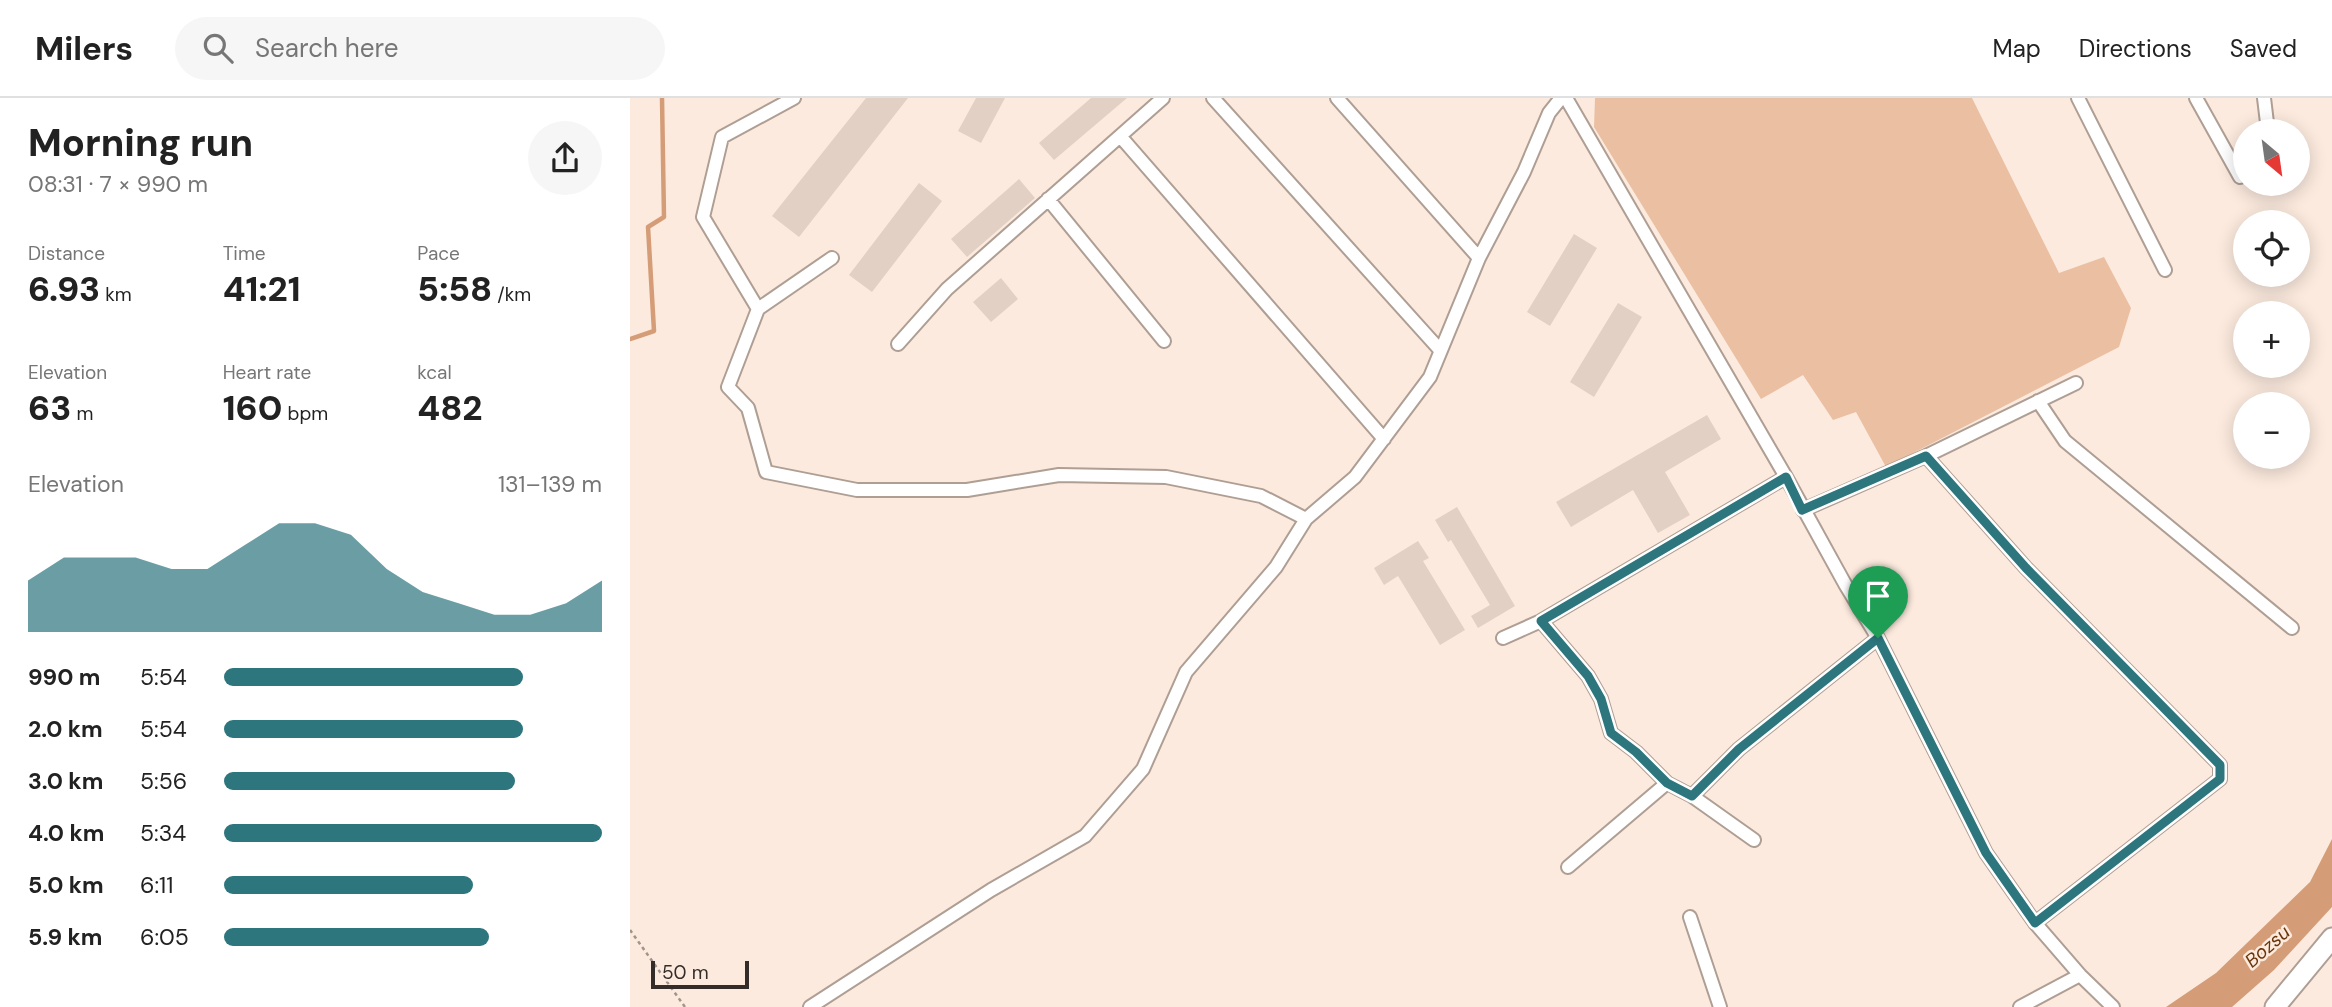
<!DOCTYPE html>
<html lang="en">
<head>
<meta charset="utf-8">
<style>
  :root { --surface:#fff; --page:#f6f6f6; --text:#222; --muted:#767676; --line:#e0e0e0; --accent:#2d767e }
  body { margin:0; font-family:"DM Sans",sans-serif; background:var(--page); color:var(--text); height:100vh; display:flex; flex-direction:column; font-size:26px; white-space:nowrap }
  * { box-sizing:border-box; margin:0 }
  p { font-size:23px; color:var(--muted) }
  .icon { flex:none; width:38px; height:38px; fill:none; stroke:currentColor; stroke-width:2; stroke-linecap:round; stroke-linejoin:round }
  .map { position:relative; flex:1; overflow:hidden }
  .sheet { display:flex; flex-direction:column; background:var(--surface); width:630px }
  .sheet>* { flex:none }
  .needle { width:46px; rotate:151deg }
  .buttons { position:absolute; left:1603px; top:21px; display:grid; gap:14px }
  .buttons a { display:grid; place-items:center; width:77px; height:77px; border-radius:50%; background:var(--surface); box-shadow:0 4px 18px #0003; font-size:35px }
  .scale { position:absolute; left:21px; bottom:18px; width:98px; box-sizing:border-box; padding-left:7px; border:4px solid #332c28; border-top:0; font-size:19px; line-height:24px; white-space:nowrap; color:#332c28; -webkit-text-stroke:5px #fceade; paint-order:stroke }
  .pin { position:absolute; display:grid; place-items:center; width:60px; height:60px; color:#fff; margin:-72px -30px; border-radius:50% 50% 50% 0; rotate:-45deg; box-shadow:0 0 7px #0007 }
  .pin .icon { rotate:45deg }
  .round { display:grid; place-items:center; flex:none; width:74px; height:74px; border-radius:37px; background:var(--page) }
  .summary { display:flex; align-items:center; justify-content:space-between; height:119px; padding:0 28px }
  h1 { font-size:38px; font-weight:800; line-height:52px }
  .metrics { display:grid; grid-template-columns:repeat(3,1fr); gap:10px; height:119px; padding:7px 28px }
  .metrics div { display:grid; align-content:center }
  .metrics b { font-size:35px; font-weight:800 }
  .metrics small { font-size:19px; font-weight:400 }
  .metrics p { font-size:19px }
  .chart { height:196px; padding:14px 28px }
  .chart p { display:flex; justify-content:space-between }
  .chart svg { width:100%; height:126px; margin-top:7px; fill:var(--accent); opacity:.7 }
  ul { padding:0 28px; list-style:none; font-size:23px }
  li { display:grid; grid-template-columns:112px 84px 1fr; align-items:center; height:52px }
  li i { height:18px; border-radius:9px; background:var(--accent) }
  header { display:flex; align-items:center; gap:42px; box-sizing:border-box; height:98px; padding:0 35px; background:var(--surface); border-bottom:2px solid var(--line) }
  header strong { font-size:33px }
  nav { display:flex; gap:38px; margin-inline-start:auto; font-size:24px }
  .search { width:490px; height:63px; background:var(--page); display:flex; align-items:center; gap:18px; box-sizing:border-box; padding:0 24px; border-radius:38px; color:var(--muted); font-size:26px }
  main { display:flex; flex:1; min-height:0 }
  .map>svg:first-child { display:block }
  .green { fill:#eabfa2 }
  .water { fill:#d49d77 }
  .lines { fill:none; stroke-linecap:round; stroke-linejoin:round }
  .stream { stroke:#d49d77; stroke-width:4.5 }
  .building { fill:#e2d0c4 }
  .street-casing { stroke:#af9e93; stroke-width:16 }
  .secondary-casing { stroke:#af9e93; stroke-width:23 }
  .path { stroke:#a1948b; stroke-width:2.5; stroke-dasharray:3.5 3.5; stroke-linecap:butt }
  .street { stroke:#fff; stroke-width:12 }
  .secondary { stroke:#fff; stroke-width:19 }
  .route-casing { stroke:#fff; stroke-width:14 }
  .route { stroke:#2d767e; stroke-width:9 }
  .labels { text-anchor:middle; stroke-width:5; stroke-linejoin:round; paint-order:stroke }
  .water-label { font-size:19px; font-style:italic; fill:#693508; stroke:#fceade }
</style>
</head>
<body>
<header>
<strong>Milers</strong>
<div class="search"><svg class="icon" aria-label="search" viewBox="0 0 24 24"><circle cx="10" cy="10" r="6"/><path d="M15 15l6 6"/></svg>Search here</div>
<nav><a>Map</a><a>Directions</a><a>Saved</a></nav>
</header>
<main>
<section class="sheet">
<div class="summary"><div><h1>Morning run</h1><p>08:31 · 7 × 990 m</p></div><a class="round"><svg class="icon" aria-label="share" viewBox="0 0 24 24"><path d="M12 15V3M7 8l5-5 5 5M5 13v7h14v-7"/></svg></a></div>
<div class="metrics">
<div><p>Distance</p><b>6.93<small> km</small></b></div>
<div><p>Time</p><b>41:21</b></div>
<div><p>Pace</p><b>5:58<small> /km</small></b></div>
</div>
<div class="metrics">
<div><p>Elevation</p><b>63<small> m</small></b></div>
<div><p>Heart rate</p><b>160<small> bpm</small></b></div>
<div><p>kcal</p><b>482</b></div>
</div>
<div class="chart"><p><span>Elevation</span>131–139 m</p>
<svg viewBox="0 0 160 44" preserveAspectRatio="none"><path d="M0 44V26L10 18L20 18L30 18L40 22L50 22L60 14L70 6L80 6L90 10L100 22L110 30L120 34L130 38L140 38L150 34L160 26V44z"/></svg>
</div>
<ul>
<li><b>990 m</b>5:54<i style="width:79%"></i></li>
<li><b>2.0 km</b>5:54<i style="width:79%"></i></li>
<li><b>3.0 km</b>5:56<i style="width:77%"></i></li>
<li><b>4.0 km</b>5:34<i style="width:100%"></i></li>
<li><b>5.0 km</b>6:11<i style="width:66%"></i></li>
<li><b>5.9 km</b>6:05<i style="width:70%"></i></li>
</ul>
</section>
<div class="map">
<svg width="1702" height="909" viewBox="0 0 1702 909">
  <rect width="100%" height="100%" fill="#fceade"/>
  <path class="green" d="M 965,0 L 1342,0 L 1429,175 L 1474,159 L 1501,210 L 1489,249 L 1256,369 L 1226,314 L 1203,322 L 1173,277 L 1131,301 L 964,29 Z"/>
  <path class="water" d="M 1702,741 L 1702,809 L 1644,872 L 1602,909 L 1536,909 L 1586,875 L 1680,784 Z"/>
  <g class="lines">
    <path class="stream" d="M 0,241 L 24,233 L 18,129 L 34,119 L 32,0"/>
  </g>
  <path class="building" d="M 236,0 L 278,0 L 169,139 L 142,118 Z
    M 346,0 L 375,0 L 351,45 L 328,33 Z
    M 461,0 L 497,0 L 424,62 L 409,45 Z
    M 389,81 L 405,100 L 337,159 L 321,141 Z
    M 289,85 L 312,103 L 242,194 L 219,177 Z
    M 944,136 L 967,150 L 920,228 L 897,214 Z
    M 371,180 L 388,201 L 361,224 L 343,204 Z
    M 988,205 L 1012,219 L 964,299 L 940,284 Z
    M 1077,317 L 1091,341 L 1035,374 L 1060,417 L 1028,435 L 1003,392 L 941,429 L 926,404 Z
    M 827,409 L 885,508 L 848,530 L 841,518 L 860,507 L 821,442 L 818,444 L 805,422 Z
    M 788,443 L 799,460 L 793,463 L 835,532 L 810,547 L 768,478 L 754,487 L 744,470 Z"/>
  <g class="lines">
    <g class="street-casing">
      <path id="street" d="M 583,0 L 810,252
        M 707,0 L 849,160
        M 936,0 L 1156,379 L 1215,486 L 1248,540 L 1356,755 L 1405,825 L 1450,877 L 1483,909
        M 1448,0 L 1535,172
        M 1566,0 L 1610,79
        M 1634,0 L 1638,33
        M 490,38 L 754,341
        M 418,101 L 534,243
        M 202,160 L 128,211 L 98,289 L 118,310 L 136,374 L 227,392 L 337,392 L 429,377 L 536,379 L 631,398 L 676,421
        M 128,211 L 73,119 L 92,39 L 164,0
        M 268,246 L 317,191 L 533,0
        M 1408,303 L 1435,343 L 1662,530
        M 1296,358 L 1396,470 L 1590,667 L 1590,681 L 1405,825
        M 1173,412 L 1296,358 L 1446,285
        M 911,523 L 958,578 L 971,601 L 981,635 L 1006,654 L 1037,685 L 1062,698 L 1109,651 L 1248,540
        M 873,540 L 911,523 L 1156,379
        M 1062,698 L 1124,742
        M 938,769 L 1037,685
        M 1060,819 L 1090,909
        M 180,909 L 361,792 L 455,738 L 513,671 L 556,574 L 646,469 L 676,421 L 725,379 L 800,279 L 849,160 L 894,74 L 919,15 L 931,0
        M 1390,909 L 1450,877"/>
    </g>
    <g class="secondary-casing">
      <path id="secondary" d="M 1645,909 L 1702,840"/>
    </g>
    <path class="path" d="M 0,832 L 55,909"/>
    <use href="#street" class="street"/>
    <use href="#secondary" class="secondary"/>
  </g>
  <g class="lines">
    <g class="route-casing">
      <path id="route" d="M 1296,358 L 1396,470 L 1590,667 L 1590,681 L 1405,825 L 1356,755 L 1248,540 L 1109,651 L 1062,698 L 1037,685 L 1006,654 L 981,635 L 971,601 L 958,578 L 911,523 L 1156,379 L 1172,412 Z"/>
    </g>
    <use href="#route" class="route"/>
  </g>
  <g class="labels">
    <g class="water-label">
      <text transform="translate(1637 848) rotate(-41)" y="7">Bozsu</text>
    </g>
  </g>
</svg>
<div class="buttons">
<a><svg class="needle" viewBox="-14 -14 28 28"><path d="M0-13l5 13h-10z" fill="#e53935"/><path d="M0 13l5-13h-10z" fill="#767676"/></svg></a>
<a><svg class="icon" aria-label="locate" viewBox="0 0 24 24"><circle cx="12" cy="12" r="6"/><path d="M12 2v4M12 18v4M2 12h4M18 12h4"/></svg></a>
<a>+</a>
<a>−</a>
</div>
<div class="scale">50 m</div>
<div class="pin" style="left:1248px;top:540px;background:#1e9e55"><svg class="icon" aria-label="arrive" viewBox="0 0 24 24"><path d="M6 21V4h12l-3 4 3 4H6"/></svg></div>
</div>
</main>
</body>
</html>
